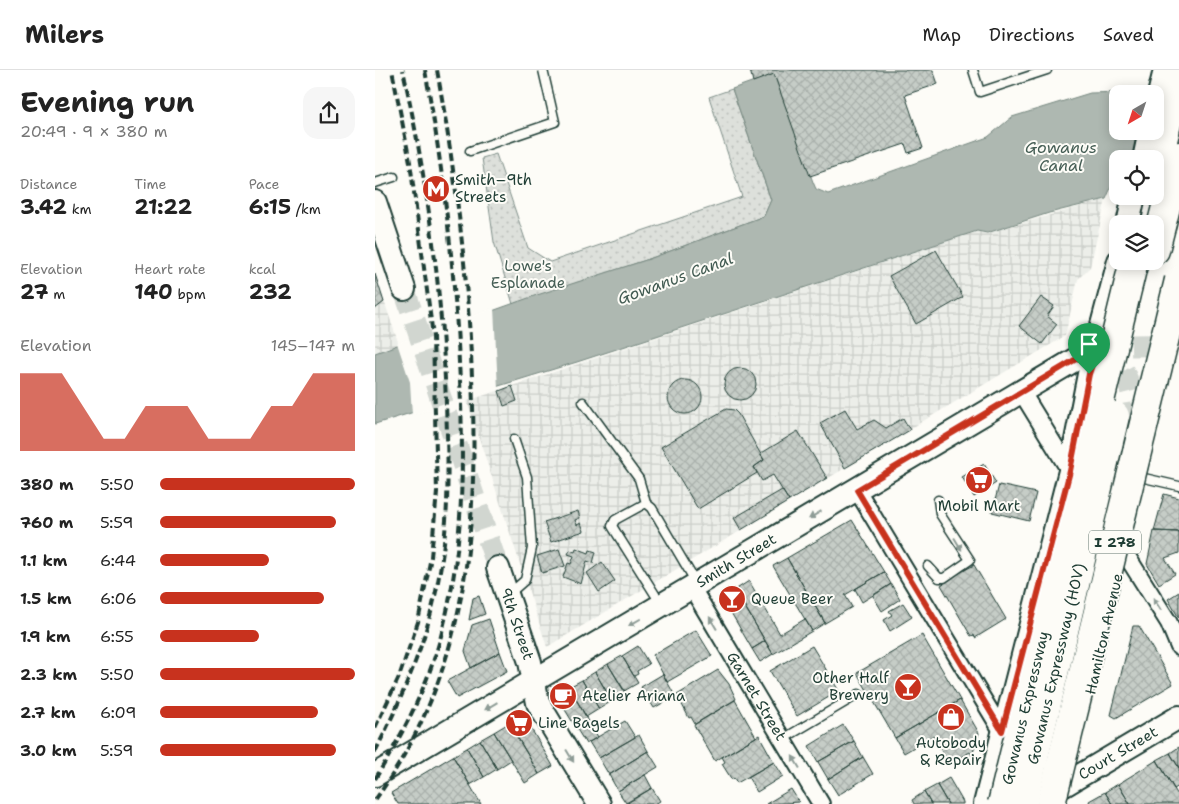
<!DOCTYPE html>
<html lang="en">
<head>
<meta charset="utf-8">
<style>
  :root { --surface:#fff; --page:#f6f6f6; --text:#222; --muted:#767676; --line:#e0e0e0; --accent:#c8321e }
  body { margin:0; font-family:"Shantell Sans",sans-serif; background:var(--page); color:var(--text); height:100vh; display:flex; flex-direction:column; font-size:19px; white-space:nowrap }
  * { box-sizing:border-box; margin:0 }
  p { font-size:16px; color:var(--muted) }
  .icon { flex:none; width:28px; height:28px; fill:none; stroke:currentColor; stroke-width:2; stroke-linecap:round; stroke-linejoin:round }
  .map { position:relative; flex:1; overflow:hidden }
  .panel { display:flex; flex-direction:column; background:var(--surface); width:375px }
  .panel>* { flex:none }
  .needle { width:32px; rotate:219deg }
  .tools { position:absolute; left:734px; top:15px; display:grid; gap:10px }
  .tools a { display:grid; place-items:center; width:55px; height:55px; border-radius:10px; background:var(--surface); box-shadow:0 2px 12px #0003; font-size:25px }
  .pin { position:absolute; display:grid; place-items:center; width:42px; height:42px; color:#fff; margin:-51px -21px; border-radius:50% 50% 50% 0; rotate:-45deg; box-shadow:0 0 5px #0007 }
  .pin .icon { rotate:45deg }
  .round { display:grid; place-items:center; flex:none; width:52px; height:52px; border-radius:15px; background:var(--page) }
  .summary { display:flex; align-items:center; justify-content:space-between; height:85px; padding:0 20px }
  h1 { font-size:28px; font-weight:700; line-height:38px }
  .metrics { display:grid; grid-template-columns:repeat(3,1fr); gap:8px; height:85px; padding:5px 20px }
  .metrics div { display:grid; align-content:center }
  .metrics b { font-size:21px; font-weight:700 }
  .metrics small { font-size:14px; font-weight:400 }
  .metrics p { font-size:14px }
  .chart { height:140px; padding:10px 20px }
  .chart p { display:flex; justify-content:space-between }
  .chart svg { width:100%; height:90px; margin-top:5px; fill:var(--accent); opacity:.7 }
  ul { padding:0 20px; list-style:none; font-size:16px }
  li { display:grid; grid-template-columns:80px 60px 1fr; align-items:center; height:38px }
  li i { height:12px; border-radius:6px; background:var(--accent) }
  header { display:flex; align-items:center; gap:30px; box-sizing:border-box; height:70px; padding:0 25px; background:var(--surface); border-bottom:1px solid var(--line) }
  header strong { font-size:24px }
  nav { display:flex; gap:28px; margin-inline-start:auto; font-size:18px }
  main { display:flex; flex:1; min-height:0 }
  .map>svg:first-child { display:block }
  .industrial { fill:url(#industrial-grid) }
  .park { fill:url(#park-dots); stroke:#7e8e88 }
  .water { fill:#aeb8b1; stroke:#75877f }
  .pier { fill:#fdfcf7 }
  .building { fill:url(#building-cross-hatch); stroke:#1f3d34 }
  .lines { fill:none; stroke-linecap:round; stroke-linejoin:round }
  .secondary-tunnel { stroke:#d1d6d0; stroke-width:22; stroke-dasharray:22 11; stroke-linecap:butt }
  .lane-casing { stroke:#1f3d34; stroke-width:11 }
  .street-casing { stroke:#1f3d34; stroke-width:20 }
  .secondary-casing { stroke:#1f3d34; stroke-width:26 }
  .highway-casing { stroke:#1f3d34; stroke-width:31 }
  .lane { stroke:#fdfcf7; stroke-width:8 }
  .street { stroke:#fdfcf7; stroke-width:16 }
  .secondary { stroke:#fdfcf7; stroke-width:22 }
  .highway { stroke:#fdfcf7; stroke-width:28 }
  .rail { stroke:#1f3d34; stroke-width:4; stroke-dasharray:8 4; stroke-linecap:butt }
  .highway-bridge-casing { stroke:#1f3d34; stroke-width:31; stroke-linecap:butt }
  .highway-bridge { stroke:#fdfcf7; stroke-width:28 }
  .oneway { fill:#8e9c96 }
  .route-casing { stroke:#fff; stroke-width:10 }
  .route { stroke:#c8321e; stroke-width:6 }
  .labels { text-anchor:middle; stroke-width:4; stroke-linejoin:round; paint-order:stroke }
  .shield { fill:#fdfcf7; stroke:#62766e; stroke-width:1 }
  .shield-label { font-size:14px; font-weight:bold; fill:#1f3d34 }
  .poi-label { font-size:15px; fill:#1f3d34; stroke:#fdfcf7; text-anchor:start }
  .park-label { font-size:15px; fill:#455e55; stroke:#fdfcf7 }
  .street-label { font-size:15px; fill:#1f3d34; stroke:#fdfcf7 }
  .water-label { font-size:16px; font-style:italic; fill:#435c53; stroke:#fdfcf7 }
</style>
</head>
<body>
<header>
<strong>Milers</strong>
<nav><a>Map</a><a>Directions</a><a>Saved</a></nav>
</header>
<main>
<section class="panel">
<div class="summary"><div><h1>Evening run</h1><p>20:49 · 9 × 380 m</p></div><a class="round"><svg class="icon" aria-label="share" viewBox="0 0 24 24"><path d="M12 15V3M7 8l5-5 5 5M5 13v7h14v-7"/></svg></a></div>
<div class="metrics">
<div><p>Distance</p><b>3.42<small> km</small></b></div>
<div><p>Time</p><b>21:22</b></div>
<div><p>Pace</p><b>6:15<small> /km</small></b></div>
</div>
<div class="metrics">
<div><p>Elevation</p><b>27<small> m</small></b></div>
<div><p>Heart rate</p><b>140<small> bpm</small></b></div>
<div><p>kcal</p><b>232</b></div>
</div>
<div class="chart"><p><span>Elevation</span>145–147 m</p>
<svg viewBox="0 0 160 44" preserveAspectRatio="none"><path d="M0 44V6L10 6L20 6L30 22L40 38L50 38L60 22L70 22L80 22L90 38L100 38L110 38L120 22L130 22L140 6L150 6L160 6V44z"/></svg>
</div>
<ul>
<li><b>380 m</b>5:50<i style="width:100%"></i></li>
<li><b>760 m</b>5:59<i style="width:90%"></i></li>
<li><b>1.1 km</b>6:44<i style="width:56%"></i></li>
<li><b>1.5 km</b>6:06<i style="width:84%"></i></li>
<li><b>1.9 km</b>6:55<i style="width:51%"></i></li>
<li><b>2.3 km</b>5:50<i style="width:100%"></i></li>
<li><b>2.7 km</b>6:09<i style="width:81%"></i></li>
<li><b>3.0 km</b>5:59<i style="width:90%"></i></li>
</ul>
</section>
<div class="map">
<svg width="804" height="734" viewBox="0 0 804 734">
  <defs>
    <pattern id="industrial-grid" width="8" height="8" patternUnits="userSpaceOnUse" patternTransform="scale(1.25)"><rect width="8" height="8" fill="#eceee9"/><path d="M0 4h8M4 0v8" fill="none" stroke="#cacdc8"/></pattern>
    <pattern id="park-dots" width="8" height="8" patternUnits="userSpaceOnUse" patternTransform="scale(1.25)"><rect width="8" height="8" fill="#dde0db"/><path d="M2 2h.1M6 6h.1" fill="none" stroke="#bdc1bd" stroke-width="1.8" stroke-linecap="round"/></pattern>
    <pattern id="building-cross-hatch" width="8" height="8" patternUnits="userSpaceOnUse" patternTransform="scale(1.25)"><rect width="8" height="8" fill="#c6cdc7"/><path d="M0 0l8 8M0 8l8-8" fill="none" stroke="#aab1ac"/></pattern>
  </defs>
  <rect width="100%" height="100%" fill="#fdfcf7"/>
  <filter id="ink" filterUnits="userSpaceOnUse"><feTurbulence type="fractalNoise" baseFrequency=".02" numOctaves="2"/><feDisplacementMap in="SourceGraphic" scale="10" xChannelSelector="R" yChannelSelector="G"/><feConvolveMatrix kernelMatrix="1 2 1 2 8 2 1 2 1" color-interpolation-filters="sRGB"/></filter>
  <g filter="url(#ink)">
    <path class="industrial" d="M 731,129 L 715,197 L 703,209 L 690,266 L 172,577 L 92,331 L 602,161 L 612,163 Z
      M 0,204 L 24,275 L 0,283 Z"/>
    <path class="park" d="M 357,19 L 396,130 L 389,146 L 274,189 L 138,234 L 119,172 L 107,88 L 121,84 L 153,178 L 175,192 L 367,127 L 334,27 Z"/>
    <path class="water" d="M 399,4 L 438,112 L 441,119 L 453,124 L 613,67 L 637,47 L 715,23 L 747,22 L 748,24 L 742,24 L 742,61 L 780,61 L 780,35 L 804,27 L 804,70 L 755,89 L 742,89 L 742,104 L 731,129 L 674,143 L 612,163 L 602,161 L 202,292 L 0,354 L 0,283 L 159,226 L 274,189 L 389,146 L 396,130 L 357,19 Z"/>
    <path class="pier" d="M 119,238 L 123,319 L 37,345 L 35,312 L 22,273 Z"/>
    <path class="building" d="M 375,0 L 558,0 L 563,14 L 530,25 L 548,78 L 533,83 L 530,74 L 435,106 L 399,4 L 378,12 Z
      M 561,180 L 588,227 L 541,254 L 514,206 Z
      M 0,204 L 9,232 L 0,239 Z
      M 666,227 L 679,236 L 672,246 L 682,254 L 667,274 L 644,256 Z
      M349 314a16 16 0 1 1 32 0a16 16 0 1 1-32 0Z
      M293 327a17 17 0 1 1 34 0a17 17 0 1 1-34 0Z
      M 137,316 L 142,331 L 129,336 L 124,321 Z
      M 351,339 L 359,340 L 363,344 L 389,390 L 379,397 L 382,403 L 323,439 L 286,377 Z
      M 470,339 L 482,359 L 499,350 L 511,358 L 528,348 L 535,360 L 470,398 L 445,353 Z
      M 423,361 L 452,408 L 414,431 L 398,405 L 387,411 L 379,397 L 389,390 L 385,384 Z
      M 609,394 L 621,413 L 599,427 L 587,407 Z
      M 624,415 L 661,423 L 654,451 L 617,442 Z
      M 407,420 L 414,431 L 366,460 L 359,448 Z
      M 789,424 L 804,428 L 804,462 L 779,461 Z
      M 203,441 L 205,448 L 200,450 L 202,455 L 206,453 L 209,461 L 176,472 L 169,452 Z
      M 477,450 L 509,502 L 470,525 L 477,537 L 450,553 L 412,488 Z
      M 779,461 L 804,462 L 804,483 L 790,488 L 800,504 L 784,514 L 772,494 Z
      M 201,478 L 214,483 L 215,480 L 221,482 L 218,493 L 212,491 L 206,514 L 188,507 L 193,493 L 196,494 L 199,486 L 193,484 L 195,480 L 200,482 Z
      M 184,479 L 190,496 L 167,503 L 162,486 Z
      M 412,488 L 450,553 L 437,561 L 398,496 Z
      M 227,492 L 240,511 L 224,522 L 212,503 Z
      M 599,495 L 631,549 L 600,568 L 599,565 L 596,566 L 566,515 L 576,509 L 575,508 Z
      M 509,502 L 516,514 L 487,532 L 480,519 Z
      M 374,511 L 405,564 L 430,549 L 437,561 L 398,584 L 360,520 Z
      M 516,514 L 525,529 L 507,541 L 498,526 Z
      M 360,520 L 390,571 L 377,579 L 347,527 Z
      M 804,522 L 804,548 L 793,529 Z
      M 104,526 L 110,544 L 94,550 L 98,528 Z
      M 528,533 L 537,547 L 515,561 L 509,550 L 517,545 L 514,541 Z
      M 114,549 L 125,582 L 96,598 L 90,581 L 97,555 Z
      M 758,556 L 764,556 L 798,614 L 741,648 L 736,645 Z
      M 321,560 L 337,586 L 292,612 L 278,585 Z
      M 547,565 L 585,630 L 520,668 L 482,603 Z
      M 390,571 L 398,584 L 385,592 L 377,579 Z
      M 263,576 L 274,594 L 262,601 L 263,604 L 259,606 L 247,586 Z
      M 437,576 L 464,621 L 422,646 L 395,601 Z
      M 125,582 L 132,601 L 82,628 L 72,611 Z
      M 247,586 L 263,613 L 249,621 L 233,594 Z
      M 233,594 L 251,623 L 237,631 L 220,602 Z
      M 343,600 L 354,614 L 361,629 L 320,654 L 316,647 L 314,648 L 302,625 Z
      M 220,602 L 237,631 L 224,639 L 207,610 Z
      M 288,604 L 300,626 L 279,638 L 266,617 Z
      M 207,610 L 224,639 L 211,647 L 194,617 Z
      M 194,617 L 223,667 L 211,674 L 181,625 Z
      M 360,630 L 381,667 L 340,691 L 319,655 Z
      M 585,630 L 604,663 L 597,686 L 595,682 L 574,694 L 558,666 L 529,683 L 520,668 Z
      M 148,645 L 178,696 L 164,704 L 134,653 Z
      M 250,651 L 260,667 L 224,688 L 214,672 Z
      M 134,653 L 164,704 L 150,713 L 119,662 Z
      M 468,655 L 479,671 L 443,692 L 434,676 Z
      M 119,662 L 136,690 L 122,699 L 105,670 Z
      M 264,665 L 273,681 L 234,705 L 224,688 Z
      M 384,665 L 399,692 L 362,713 L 359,708 L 357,710 L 347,694 L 350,692 L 347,687 Z
      M 105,670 L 122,699 L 109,707 L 92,678 Z
      M 479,671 L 488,687 L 453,709 L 443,692 Z
      M 804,677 L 804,698 L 795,683 Z
      M 92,678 L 109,707 L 95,715 L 78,686 Z
      M 273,681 L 283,697 L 243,721 L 234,705 Z
      M 795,683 L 804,698 L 804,716 L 799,719 L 782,690 Z
      M 78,686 L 106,734 L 23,734 L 16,723 Z
      M 488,687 L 498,704 L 463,725 L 453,709 Z
      M 782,690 L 804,727 L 804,734 L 755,734 L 743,714 Z
      M 399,692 L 408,706 L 382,722 L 373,707 Z
      M 270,705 L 277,718 L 251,733 L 243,721 Z
      M 574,708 L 588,732 L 588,734 L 573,734 L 562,715 Z
      M 743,714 L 755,734 L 737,734 L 730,722 Z
      M 562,715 L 573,734 L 556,734 L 549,722 Z
      M 277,718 L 285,731 L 280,734 L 251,734 Z
      M 416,719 L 424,732 L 391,734 Z
      M 549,722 L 556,734 L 539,734 L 537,730 Z
      M 730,722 L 737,734 L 715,734 L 714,731 Z"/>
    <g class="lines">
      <path class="secondary-tunnel" d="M 29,219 L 123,498
        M 723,276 L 797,275
        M 726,277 C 755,296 762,332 759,364"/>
      <g class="lane-casing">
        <path id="lane" d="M 598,0 L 605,22 L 672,0
          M 95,81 L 180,52 L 168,0
          M 0,113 L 19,107
          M 208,332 L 264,409 L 271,433 L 277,438 L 320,511
          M 765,407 L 804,416
          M 271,433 L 240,450 L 237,456 L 286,534
          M 553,496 L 564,508 L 569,508 L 595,490 L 565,444 L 563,430
          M 134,524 L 150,510 L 157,478 L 152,407 L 139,369
          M 408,669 L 484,624"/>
      </g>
      <g class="street-casing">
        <g id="street">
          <path d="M 646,321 L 695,401"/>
          <path d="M 482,420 L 627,661"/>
          <path d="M 748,480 L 794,553 L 804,577"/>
          <path id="s1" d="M 317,518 L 446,734"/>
        </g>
      </g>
      <g class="secondary-casing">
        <g id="secondary">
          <path d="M 780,41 L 790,0"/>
          <path d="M 769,89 L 775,61"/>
          <path d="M 0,132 L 29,219"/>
          <path d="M 753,154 L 759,126"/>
          <path id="s2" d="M 123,498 L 155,592 L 163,633 L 224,734"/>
          <path id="s3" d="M 0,705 L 723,276"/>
          <path id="s4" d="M 669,727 L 804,647"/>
          <path d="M 610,734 L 695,401 L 714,304 L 744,191"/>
        </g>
      </g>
      <g class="highway-casing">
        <path id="highway" d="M 780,105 L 804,1
          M 780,180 L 804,86"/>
      </g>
      <use href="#lane" class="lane"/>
      <use href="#street" class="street"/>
      <use href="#secondary" class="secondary"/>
      <use href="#highway" class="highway"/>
      <path class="rail" d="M 0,658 L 24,607 L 43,552 L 56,487 L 62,422 L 58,266 L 35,92 L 17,0
        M 0,682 C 28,626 53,569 64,506 C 75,448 73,391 71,333 C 67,221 52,109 28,0
        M 0,709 C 29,662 55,612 68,558 C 90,472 89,381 84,292 C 79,194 68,97 50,0
        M 0,730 C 98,595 104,446 96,285 C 91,190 79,94 62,0"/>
      <g class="highway-bridge-casing">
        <g id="highway-bridge">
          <path id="s5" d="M 627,734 L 759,191"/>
          <path id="s6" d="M 648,734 L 740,346"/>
          <path d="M 676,734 L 804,210"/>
        </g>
      </g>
      <use href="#highway-bridge" class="highway-bridge"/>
    </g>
    <defs><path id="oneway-solid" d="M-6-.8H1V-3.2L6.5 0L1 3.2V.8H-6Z" transform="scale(1.25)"/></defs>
    <g class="oneway">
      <use href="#oneway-solid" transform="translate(440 445) rotate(149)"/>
      <use href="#oneway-solid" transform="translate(583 474) rotate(59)"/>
      <use href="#oneway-solid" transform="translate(782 534) rotate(-122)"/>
      <use href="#oneway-solid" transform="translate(260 552) rotate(150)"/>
      <use href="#oneway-solid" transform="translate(338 553) rotate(-121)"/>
      <use href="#oneway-solid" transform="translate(116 636) rotate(149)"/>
      <use href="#oneway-solid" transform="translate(195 686) rotate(59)"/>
      <use href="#oneway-solid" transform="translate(421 692) rotate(-121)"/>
    </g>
  </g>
  <g class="lines" filter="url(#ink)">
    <g class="route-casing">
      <path id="route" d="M 723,276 L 714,304 L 695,401 L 627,661 L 482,420 Z"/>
    </g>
    <use href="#route" class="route"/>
  </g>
  <defs>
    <g id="metro-disc" transform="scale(1.4375)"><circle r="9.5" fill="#c8321e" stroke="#fdfcf7"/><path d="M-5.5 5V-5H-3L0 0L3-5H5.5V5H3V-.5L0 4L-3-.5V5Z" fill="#fff"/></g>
    <g id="supermarket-disc" transform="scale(1.4375)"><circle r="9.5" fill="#c8321e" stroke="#fdfcf7"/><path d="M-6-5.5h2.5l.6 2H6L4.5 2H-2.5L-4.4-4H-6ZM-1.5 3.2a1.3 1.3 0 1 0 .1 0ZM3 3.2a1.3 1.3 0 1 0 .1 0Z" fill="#fff"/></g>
    <g id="bar-disc" transform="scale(1.4375)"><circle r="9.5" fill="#c8321e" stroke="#fdfcf7"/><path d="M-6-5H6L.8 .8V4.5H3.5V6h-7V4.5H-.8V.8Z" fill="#fff"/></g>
    <g id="cafe-disc" transform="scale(1.4375)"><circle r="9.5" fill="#c8321e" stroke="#fdfcf7"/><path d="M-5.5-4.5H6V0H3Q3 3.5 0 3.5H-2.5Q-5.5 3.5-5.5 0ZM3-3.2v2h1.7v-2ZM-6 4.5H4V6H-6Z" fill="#fff"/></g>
    <g id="shop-disc" transform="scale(1.4375)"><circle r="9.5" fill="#c8321e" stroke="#fdfcf7"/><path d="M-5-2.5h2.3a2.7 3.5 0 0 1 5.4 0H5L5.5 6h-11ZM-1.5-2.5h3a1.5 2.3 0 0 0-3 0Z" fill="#fff"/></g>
  </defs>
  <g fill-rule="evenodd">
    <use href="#metro-disc" x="61" y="119"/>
    <use href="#supermarket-disc" x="604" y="410"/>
    <use href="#bar-disc" x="357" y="529"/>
    <use href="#bar-disc" x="533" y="617"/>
    <use href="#cafe-disc" x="188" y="626"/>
    <use href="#shop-disc" x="576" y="647"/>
    <use href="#supermarket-disc" x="144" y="653"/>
  </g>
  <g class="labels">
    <rect class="shield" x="714" y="460.5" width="52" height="23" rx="4"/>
    <g class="shield-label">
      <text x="740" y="477">I 278</text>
    </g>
    <g class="poi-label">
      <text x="80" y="115">Smith–9th<tspan x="80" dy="17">Streets</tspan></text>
      <text x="604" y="441" text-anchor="middle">Mobil Mart</text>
      <text x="376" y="534">Queue Beer</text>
      <text x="514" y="613" text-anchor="end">Other Half<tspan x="514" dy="17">Brewery</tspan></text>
      <text x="207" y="631">Atelier Ariana</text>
      <text x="163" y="658">Line Bagels</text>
      <text x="576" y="678" text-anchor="middle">Autobody<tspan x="576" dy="17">&amp; Repair</tspan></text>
    </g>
    <g class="park-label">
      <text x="153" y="201">Lowe's<tspan x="153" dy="17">Esplanade</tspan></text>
    </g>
    <g class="street-label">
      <text dy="5" stroke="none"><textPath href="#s3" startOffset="420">Smith Street</textPath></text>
      <text dy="5" stroke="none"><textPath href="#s2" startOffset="59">9th Street</textPath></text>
      <text transform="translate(729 564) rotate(-77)" y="5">Hamilton Avenue</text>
      <text dy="5" stroke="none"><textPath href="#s6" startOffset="144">Gowanus Expressway (HOV)</textPath></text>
      <text dy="5" stroke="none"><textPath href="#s1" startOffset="126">Garnet Street</textPath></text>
      <text dy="5" stroke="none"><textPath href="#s5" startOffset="99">Gowanus Expressway</textPath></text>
      <text dy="5" stroke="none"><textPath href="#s4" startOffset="86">Court Street</textPath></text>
    </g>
    <g class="water-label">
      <text x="686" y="83">Gowanus<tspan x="686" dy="18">Canal</tspan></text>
      <text transform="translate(300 208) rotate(-20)" y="6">Gowanus Canal</text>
    </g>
  </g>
</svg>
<div class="tools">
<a><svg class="needle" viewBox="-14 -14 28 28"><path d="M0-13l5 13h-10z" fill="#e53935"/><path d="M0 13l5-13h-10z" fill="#767676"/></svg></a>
<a><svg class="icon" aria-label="locate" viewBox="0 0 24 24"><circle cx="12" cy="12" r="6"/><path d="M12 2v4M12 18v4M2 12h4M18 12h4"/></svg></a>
<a><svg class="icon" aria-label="layers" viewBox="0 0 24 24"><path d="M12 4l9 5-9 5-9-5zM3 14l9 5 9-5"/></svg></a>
</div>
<div class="pin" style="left:714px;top:304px;background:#1e9e55"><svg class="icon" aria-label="arrive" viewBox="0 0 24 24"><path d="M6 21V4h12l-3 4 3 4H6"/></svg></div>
</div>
</main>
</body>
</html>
